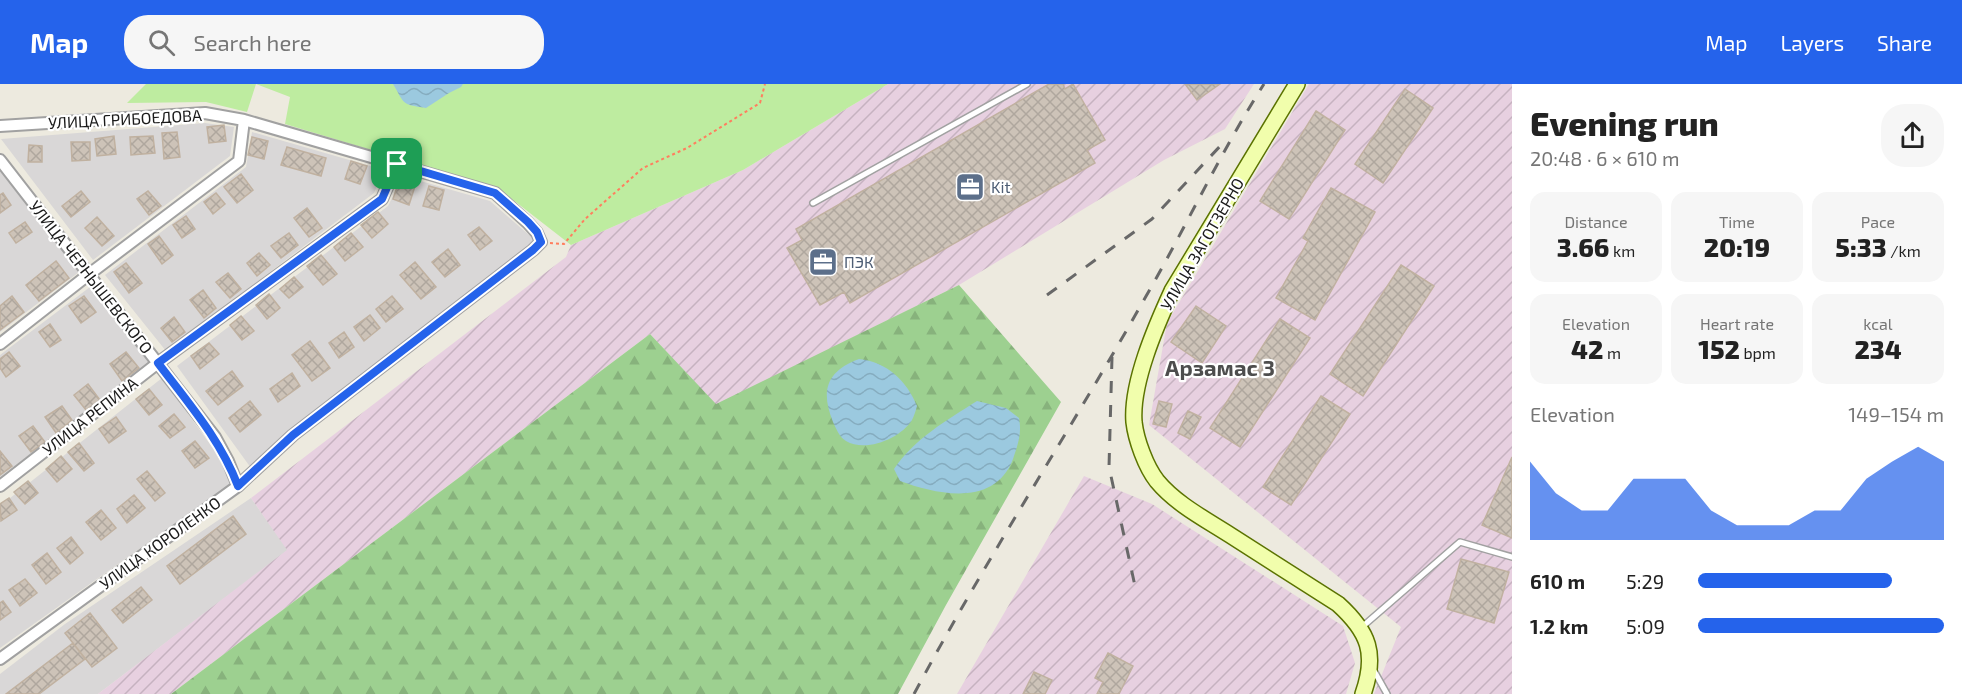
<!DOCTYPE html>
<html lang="en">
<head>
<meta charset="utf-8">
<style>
  :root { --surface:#fff; --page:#f6f6f6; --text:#222; --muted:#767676; --accent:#2563eb }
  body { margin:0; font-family:"Exo 2",sans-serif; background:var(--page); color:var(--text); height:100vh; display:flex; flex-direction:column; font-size:22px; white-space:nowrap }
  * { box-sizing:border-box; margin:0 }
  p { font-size:20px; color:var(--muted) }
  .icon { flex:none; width:33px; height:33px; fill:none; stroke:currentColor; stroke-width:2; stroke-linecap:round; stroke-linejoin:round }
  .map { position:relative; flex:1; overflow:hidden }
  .sheet { display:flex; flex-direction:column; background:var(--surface); width:450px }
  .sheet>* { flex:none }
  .pin { position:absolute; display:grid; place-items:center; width:51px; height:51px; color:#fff; margin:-26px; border-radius:12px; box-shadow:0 3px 9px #0006 }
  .round { display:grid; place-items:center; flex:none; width:63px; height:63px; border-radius:24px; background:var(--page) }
  .overview { display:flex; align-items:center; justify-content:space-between; height:102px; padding:0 18px }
  h1 { font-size:33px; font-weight:800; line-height:45px }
  .stats { display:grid; grid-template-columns:repeat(3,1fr); gap:9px; height:102px; padding:6px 18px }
  .stats div { display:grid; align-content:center; border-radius:15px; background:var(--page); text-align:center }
  .stats b { font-size:26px; font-weight:800 }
  .stats small { font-size:16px; font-weight:400 }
  .stats p { font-size:16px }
  .chart { height:168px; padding:12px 18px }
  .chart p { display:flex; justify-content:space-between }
  .chart svg { width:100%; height:108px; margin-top:6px; fill:var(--accent); opacity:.7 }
  ul { padding:0 18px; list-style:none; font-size:20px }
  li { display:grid; grid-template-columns:96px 72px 1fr; align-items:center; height:45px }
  li i { height:15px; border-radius:8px; background:var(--accent) }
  header { display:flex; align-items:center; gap:36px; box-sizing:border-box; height:84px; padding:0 30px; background:var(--accent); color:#fff }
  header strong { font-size:28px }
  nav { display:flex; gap:33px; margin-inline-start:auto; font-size:21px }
  .search { width:420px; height:54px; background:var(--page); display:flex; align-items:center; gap:15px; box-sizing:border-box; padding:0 21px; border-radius:24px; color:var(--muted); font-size:22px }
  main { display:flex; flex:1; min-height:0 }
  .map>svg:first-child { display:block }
  .residential { fill:#d9d7d7 }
  .industrial { fill:url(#industrial-furrows) }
  .grass { fill:#beeca0 }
  .forest { fill:url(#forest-firs) }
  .water { fill:url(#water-waves) }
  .building { fill:url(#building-cross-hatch); stroke:#c0b1a0; stroke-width:1.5 }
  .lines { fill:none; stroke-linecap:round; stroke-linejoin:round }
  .lane-casing { stroke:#a1a1a1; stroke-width:8 }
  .street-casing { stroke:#a1a1a1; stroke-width:14 }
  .secondary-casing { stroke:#5b7300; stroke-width:18 }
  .path { stroke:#ff7e5e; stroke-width:2; stroke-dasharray:3 3; stroke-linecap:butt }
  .lane { stroke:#fff; stroke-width:5 }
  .street { stroke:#fff; stroke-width:10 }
  .secondary { stroke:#f1feac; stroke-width:15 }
  .rail { stroke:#686868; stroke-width:3; stroke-dasharray:12 12; stroke-linecap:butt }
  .route-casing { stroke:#fff; stroke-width:12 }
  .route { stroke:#2563eb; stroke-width:8 }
  .labels { text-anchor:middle; stroke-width:4.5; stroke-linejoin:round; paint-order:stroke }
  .street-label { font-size:16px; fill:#1a1a1a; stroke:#fff }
  .service-label { font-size:16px; fill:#4e5e75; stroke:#fff; text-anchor:start }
  .district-label { font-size:22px; font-weight:bold; fill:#4d4d4d; stroke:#fff }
</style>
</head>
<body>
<header>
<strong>Map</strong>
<div class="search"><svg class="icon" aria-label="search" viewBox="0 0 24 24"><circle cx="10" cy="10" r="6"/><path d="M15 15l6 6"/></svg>Search here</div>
<nav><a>Map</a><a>Layers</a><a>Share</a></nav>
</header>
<main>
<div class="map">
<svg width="1512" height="610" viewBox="0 0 1512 610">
  <defs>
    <pattern id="industrial-furrows" width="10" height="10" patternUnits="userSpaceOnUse" patternTransform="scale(1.5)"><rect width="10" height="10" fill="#e7d0e0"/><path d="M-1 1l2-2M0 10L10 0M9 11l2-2" fill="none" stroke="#c6b2c0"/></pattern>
    <pattern id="forest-firs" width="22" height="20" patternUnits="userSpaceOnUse" patternTransform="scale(1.5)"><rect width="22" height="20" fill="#9dd090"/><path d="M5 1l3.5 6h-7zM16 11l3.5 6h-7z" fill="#87b27c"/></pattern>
    <pattern id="water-waves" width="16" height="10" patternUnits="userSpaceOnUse" patternTransform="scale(1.5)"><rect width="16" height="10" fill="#9bc9df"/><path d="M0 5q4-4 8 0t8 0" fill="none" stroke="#85acbf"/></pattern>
    <pattern id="building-cross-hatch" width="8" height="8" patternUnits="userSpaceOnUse" patternTransform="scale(1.5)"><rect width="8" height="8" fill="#cdc3b8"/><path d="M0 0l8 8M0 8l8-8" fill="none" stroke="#afa79e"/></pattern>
  </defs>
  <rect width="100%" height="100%" fill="#edeadf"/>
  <path class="residential" d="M 205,39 L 234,43 L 230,72 L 93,176 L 1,55 Z
    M 252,48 L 384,86 L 374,109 L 166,267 L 105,191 L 246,83 Z
    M 0,87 L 79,188 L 0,248 Z
    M 403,92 L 490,117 L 536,157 L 251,384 L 177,282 L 388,122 Z
    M 90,203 L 151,279 L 0,393 L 0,271 Z
    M 162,294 L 236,396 L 0,564 L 0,422 Z
    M 251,414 L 288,466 L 98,610 L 0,610 L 0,590 L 65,540 Z"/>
  <path class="industrial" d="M 888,0 L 1254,0 L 1225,45 L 1164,76 L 959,201 L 716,321 L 650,250 L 171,610 L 98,610 L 287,466 L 251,414 L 566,173 L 571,161 L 743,86 Z
    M 1309,0 L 1512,0 L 1512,610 L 1374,610 L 1401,543 L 1149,341 L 1167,239 Z
    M 1084,392 L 1152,420 L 1343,542 L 1355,579 L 1346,610 L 957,610 Z"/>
  <path class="grass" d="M 146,0 L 888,0 L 743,86 L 571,161 L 499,105 L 285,40 L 290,13 L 256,0 L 247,28 L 206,18 L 127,19 Z"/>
  <path class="forest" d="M 959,201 L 1061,318 L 946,521 L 898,610 L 171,610 L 650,250 L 716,320 Z"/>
  <path class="water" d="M 393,0 L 463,0 L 461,3 L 449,9 L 426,24 C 400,20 405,20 393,0 Z
    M 859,275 C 887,278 907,297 917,322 C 916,326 914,332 912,336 C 901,354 866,369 846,357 C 839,353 836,344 833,338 C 820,306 827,287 859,275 Z
    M 977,317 L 1006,324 L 1019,334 C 1022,350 1018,360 1013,375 C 995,423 938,411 900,397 L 894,385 C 914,355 947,336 977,317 Z"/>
  <path class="building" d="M 1049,0 L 1063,0 L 1065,5 L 1073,0 L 1105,56 L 1087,66 L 1095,79 L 850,219 L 844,208 L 820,221 L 787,164 L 802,156 L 796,145 Z
    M 1185,0 L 1220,0 L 1197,16 Z
    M 1405,5 L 1433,24 L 1383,99 L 1355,80 Z
    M 1316,27 L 1345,46 L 1289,135 L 1260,117 Z
    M 224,41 L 226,57 L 209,59 L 207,43 Z
    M 177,48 L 180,73 L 164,75 L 162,49 Z
    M 114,52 L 116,70 L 97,72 L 95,55 Z
    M 153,52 L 155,69 L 131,71 L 130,53 Z
    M 252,53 L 268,57 L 264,75 L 248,71 Z
    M 71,58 L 90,58 L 90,76 L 72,77 Z
    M 29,61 L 42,62 L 42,78 L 28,78 Z
    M 287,63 L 326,74 L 321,92 L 281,81 Z
    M 351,77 L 367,82 L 360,100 L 345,95 Z
    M 241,90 L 253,106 L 237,119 L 224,103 Z
    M 400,94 L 416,99 L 409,121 L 393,115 Z
    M 429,102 L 444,106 L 439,126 L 423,122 Z
    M 1331,104 L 1375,128 L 1315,236 L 1276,214 L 1308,157 L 1303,154 Z
    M 81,107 L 90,118 L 71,133 L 62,122 Z
    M 148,107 L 161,122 L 149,131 L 137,115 Z
    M 3,109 L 11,121 L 0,129 L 0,111 Z
    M 216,109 L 225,120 L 213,130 L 204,118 Z
    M 307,124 L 322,144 L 309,153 L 294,134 Z
    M 378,128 L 388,140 L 372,154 L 361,141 Z
    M 186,132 L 195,145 L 182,154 L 173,141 Z
    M 97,133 L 114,152 L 102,162 L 85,144 Z
    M 25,138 L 32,148 L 16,159 L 9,149 Z
    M 479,143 L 492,157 L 480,166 L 468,151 Z
    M 289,149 L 298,161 L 281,174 L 271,162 Z
    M 351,149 L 363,163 L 345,177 L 334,163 Z
    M 159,152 L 173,171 L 162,180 L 148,160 Z
    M 448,165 L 460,181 L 445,193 L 432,178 Z
    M 259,169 L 270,181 L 257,192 L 247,179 Z
    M 321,171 L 337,190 L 323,201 L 307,182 Z
    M 56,177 L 69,194 L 39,217 L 26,201 Z
    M 415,178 L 436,203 L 421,215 L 400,191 Z
    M 126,179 L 142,199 L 129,209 L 114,188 Z
    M 1401,181 L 1434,202 L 1363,312 L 1330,290 Z
    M 228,189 L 241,205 L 230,214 L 216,198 Z
    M 294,193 L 303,203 L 289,214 L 280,205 Z
    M 203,206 L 216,224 L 204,234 L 190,216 Z
    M 269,210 L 280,224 L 267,235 L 256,221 Z
    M 12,212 L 24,228 L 0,246 L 0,222 Z
    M 84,212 L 96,228 L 81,239 L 69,222 Z
    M 392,212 L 403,225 L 386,238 L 376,225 Z
    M 1196,222 L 1226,242 L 1202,279 L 1171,258 Z
    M 370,231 L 380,244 L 364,257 L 354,243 Z
    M 241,232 L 254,247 L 242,256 L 230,241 Z
    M 174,233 L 185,248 L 172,258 L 161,244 Z
    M 1280,235 L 1310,254 L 1240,363 L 1210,344 Z
    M 50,240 L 61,256 L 50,263 L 39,248 Z
    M 344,248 L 354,263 L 339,274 L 329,259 Z
    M 310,257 L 330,284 L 312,297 L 292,271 Z
    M 209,259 L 219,270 L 200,285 L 191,272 Z
    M 9,268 L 20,282 L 6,293 L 0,284 L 0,275 Z
    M 126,268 L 139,284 L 122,297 L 110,280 Z
    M 232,287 L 243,302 L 218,321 L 206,307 Z
    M 292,289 L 300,302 L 278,318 L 270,305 Z
    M 88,300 L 100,316 L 86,326 L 74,311 Z
    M 149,305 L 162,321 L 149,331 L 136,315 Z
    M 1321,312 L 1350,330 L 1291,421 L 1263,403 Z
    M 250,317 L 261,331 L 240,348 L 229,334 Z
    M 1159,317 L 1172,320 L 1166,343 L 1153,340 Z
    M 62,322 L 72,336 L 56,349 L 45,333 Z
    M 1188,327 L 1201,333 L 1190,355 L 1178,349 Z
    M 174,330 L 185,343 L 170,354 L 159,342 Z
    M 116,333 L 126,347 L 109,359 L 99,345 Z
    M 33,342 L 45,358 L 31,368 L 19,352 Z
    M 195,357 L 209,374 L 195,384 L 182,367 Z
    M 79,359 L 94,379 L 84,387 L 68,368 Z
    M 0,367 L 12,382 L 0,391 Z
    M 61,372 L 72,385 L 57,398 L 46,385 Z
    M 1512,373 L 1512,454 L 1482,441 Z
    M 147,387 L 165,409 L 155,417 L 137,395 Z
    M 28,397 L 38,409 L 25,420 L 14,408 Z
    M 134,411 L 145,424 L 127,439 L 117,425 Z
    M 9,414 L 17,426 L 1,437 L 0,420 Z
    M 101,426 L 116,444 L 101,456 L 86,438 Z
    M 233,432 L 246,450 L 180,500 L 167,482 Z
    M 71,453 L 83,469 L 70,480 L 57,464 Z
    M 47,469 L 61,488 L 46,500 L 32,481 Z
    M 1461,475 L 1509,488 L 1494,539 L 1447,525 Z
    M 25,495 L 37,509 L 20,522 L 9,506 Z
    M 141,503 L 152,516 L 123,539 L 112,526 Z
    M 3,517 L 11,528 L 0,536 L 0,519 Z
    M 90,529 L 117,564 L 92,583 L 65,549 Z
    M 73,559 L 85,575 L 39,610 L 6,610 Z
    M 1108,569 L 1133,582 L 1119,610 L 1097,610 L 1103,598 L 1095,594 Z
    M 1034,588 L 1052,596 L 1045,610 L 1023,610 Z"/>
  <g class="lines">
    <g class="lane-casing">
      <path id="lane" d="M 813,119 L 1027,0
        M 1362,543 L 1460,458 L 1512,473
        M 1373,585 L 1387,610"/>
    </g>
    <g class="street-casing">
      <path id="street" d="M 0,42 L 205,29 L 244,36 L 495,109 L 528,139 L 537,149 L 541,158 L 533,166 L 293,351 L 238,402 L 0,575
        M 0,76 L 215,353 L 228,377 L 238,402
        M 0,260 L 88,191 L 239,77 L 244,36
        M 0,402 L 158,279 L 382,115 L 397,80"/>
    </g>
    <g class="secondary-casing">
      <path id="secondary" d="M 1297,0 L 1172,207 C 1156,242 1131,299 1134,338 C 1136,356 1146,383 1157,397 C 1176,420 1205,435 1230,451 C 1266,474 1302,497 1338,520 C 1369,548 1377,570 1363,610"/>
    </g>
    <path class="path" d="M 550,159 L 564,160 L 585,135 L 643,84 L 687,64 L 760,19 L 765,0"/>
    <use href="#lane" class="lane"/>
    <use href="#street" class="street"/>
    <use href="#secondary" class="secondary"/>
    <path class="rail" d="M 1047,211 L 1152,135 L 1223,59
      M 1112,273 L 1109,383 L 1135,502
      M 914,610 C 986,475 1070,347 1145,214 C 1186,143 1220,69 1264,0"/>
  </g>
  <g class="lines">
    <g class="route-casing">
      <path id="route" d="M 397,80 L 495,109 L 528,138 L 537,148 L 541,158 L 533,166 L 293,351 L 238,402 C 220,355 189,320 158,279 L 382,115 Z"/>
    </g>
    <use href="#route" class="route"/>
  </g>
  <defs>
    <g id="office-square" transform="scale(1.5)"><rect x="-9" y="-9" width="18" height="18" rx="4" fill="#5c6f8a" stroke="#fff"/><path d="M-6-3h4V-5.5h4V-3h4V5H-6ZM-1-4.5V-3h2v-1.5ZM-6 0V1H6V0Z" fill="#fff"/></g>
  </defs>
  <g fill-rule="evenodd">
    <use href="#office-square" x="970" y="103"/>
    <use href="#office-square" x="823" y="178"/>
  </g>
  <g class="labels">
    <g class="street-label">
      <text transform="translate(125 35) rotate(-3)" y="6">УЛИЦА ГРИБОЕДОВА</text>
      <text transform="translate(1202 160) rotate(-60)" y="6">УЛИЦА ЗАГОТЗЕРНО</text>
      <text transform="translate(91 193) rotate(52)" y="6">УЛИЦА ЧЕРНЫШЕВСКОГО</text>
      <text transform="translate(90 332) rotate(-38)" y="6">УЛИЦА РЕПИНА</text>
      <text transform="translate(160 459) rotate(-36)" y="6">УЛИЦА КОРОЛЕНКО</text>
    </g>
    <g class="service-label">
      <text x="991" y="109">Kit</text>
      <text x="844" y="184">ПЭК</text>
    </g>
    <g class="district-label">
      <text x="1220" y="292">Арзамас 3</text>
    </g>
  </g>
</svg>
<div class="pin" style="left:397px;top:80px;background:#1e9e55"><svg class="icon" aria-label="arrive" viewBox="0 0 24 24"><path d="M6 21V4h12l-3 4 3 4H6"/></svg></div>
</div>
<section class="sheet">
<div class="overview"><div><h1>Evening run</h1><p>20:48 · 6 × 610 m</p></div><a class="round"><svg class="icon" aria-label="share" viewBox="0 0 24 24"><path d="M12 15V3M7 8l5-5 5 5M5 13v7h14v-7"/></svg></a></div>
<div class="stats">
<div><p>Distance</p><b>3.66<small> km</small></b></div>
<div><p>Time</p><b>20:19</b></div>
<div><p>Pace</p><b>5:33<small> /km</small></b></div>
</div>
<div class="stats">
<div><p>Elevation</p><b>42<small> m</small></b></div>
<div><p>Heart rate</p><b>152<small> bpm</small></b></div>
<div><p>kcal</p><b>234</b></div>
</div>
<div class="chart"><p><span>Elevation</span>149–154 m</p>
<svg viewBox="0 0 160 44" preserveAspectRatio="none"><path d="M0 44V12L10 25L20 32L30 32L40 19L50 19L60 19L70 32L80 38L90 38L100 38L110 32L120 32L130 19L140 12L150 6L160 12V44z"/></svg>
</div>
<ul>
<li><b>610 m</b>5:29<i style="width:79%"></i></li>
<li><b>1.2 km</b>5:09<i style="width:100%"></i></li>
</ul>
</section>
</main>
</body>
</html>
